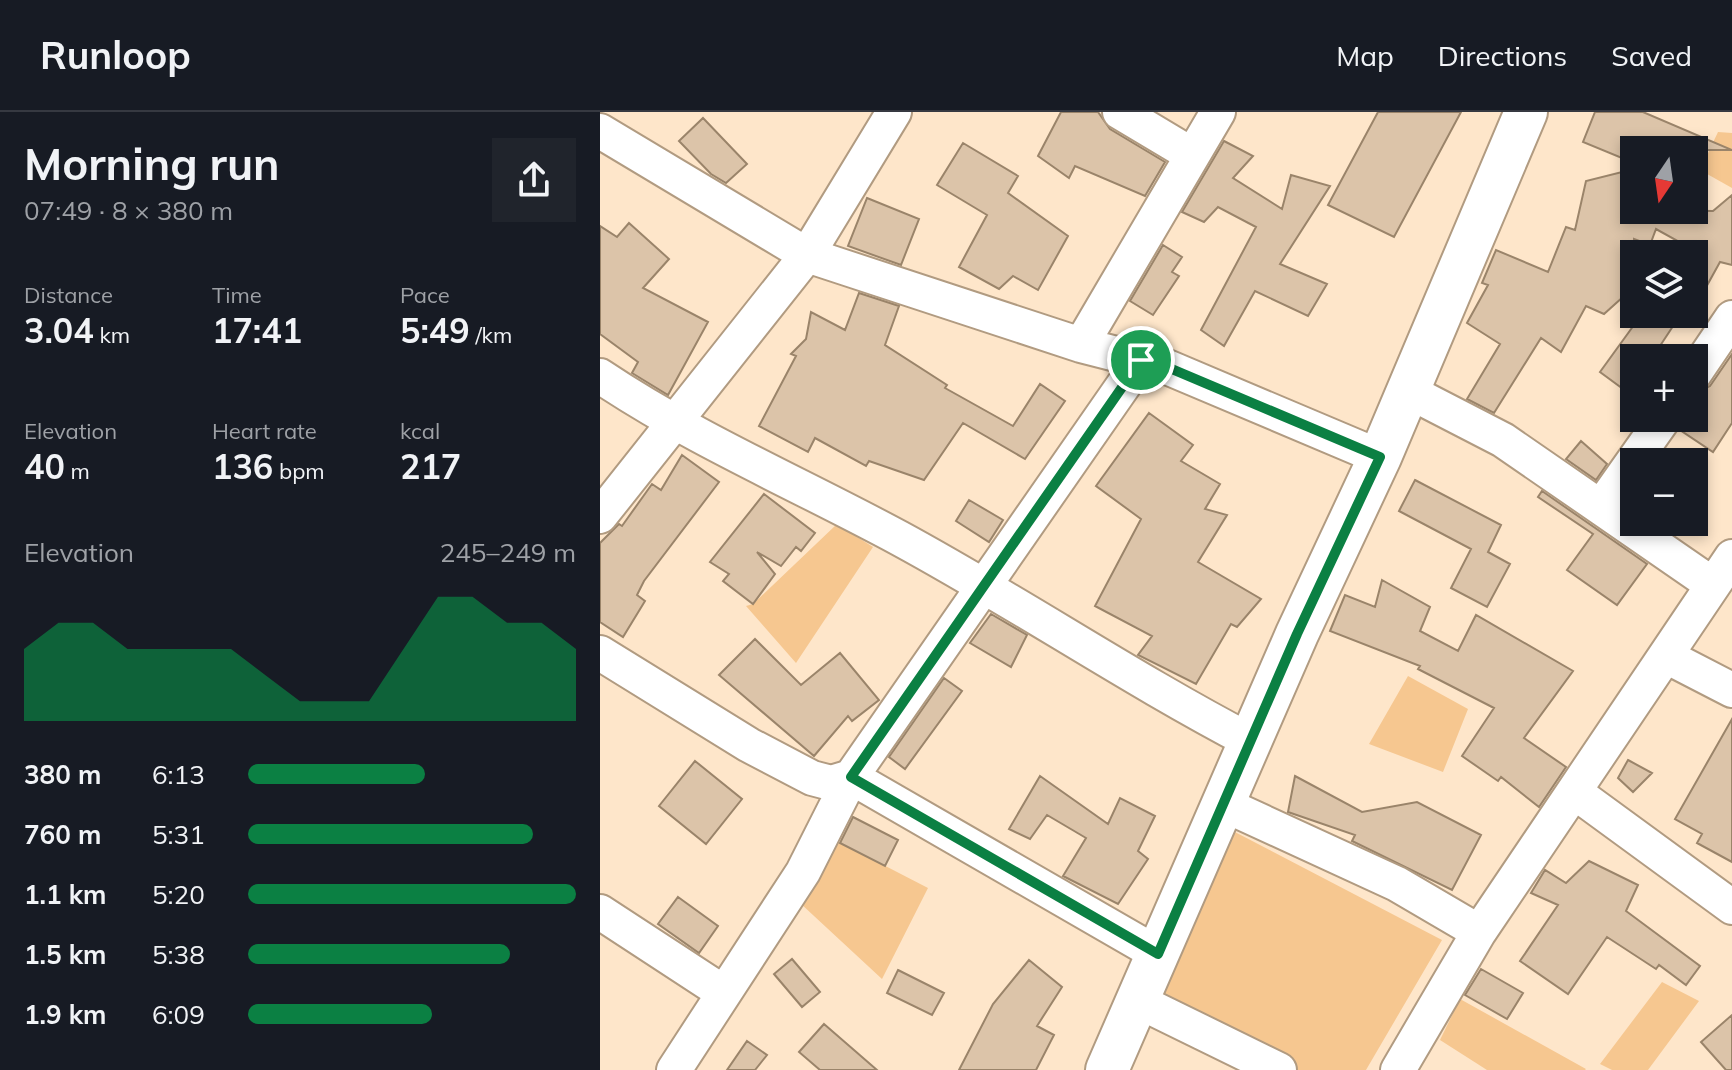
<!DOCTYPE html>
<html lang="en">
<head>
<meta charset="utf-8">
<style>
  :root { --surface:#171b24; --page:#20242c; --text:#f1f3f6; --muted:#9ea1a6; --line:#363941; --accent:#0b8043 }
  body { margin:0; font-family:Mulish,sans-serif; background:var(--page); color:var(--text); height:100vh; display:flex; flex-direction:column; font-size:30px; white-space:nowrap }
  * { box-sizing:border-box; margin:0 }
  p { font-size:26px; color:var(--muted) }
  .icon { flex:none; width:44px; height:44px; fill:none; stroke:currentColor; stroke-width:2; stroke-linecap:round; stroke-linejoin:round }
  .map { position:relative; flex:1; overflow:hidden }
  .drawer { display:flex; flex-direction:column; background:var(--surface); width:600px }
  .drawer>* { flex:none }
  .needle { width:52px; rotate:193deg }
  .tools { position:absolute; left:1020px; top:24px; display:grid; gap:16px }
  .tools a { display:grid; place-items:center; width:88px; height:88px; border-radius:0px; background:var(--surface); box-shadow:0 4px 12px #0003; font-size:40px }
  .pin { position:absolute; display:grid; place-items:center; width:68px; height:68px; color:#fff; margin:-34px; border:4px solid #fff; border-radius:50%; box-shadow:0 2px 8px #0007 }
  .round { display:grid; place-items:center; flex:none; width:84px; height:84px; border-radius:0px; background:var(--page) }
  .head { display:flex; align-items:center; justify-content:space-between; height:136px; padding:0 24px }
  h1 { font-size:44px; font-weight:700; line-height:60px }
  .figures { display:grid; grid-template-columns:repeat(3,1fr); gap:12px; height:136px; padding:8px 24px }
  .figures div { display:grid; align-content:center }
  .figures b { font-size:34px; font-weight:700 }
  .figures small { font-size:22px; font-weight:400 }
  .figures p { font-size:22px }
  .chart { height:224px; padding:16px 24px }
  .chart p { display:flex; justify-content:space-between }
  .chart svg { width:100%; height:144px; margin-top:8px; fill:var(--accent); opacity:.7 }
  ul { padding:0 24px; list-style:none; font-size:26px }
  li { display:grid; grid-template-columns:128px 96px 1fr; align-items:center; height:60px }
  li i { height:20px; border-radius:10px; background:var(--accent) }
  header { display:flex; align-items:center; gap:48px; box-sizing:border-box; height:112px; padding:0 40px; background:var(--surface); border-bottom:2px solid var(--line) }
  header strong { font-size:38px }
  nav { display:flex; gap:44px; margin-inline-start:auto; font-size:28px }
  main { display:flex; flex:1; min-height:0 }
  .map>svg:first-child { display:block }
  .green { fill:#f6c790 }
  .building { fill:#dcc4a9; stroke:#9a846a; stroke-width:2 }
  .lines { fill:none; stroke-linecap:round; stroke-linejoin:round }
  .minor-casing { stroke:#b19b81; stroke-width:38 }
  .tertiary-casing { stroke:#b19b81; stroke-width:46 }
  .minor { stroke:#fff; stroke-width:34 }
  .tertiary { stroke:#fff; stroke-width:42 }
  .route-casing { stroke:#fff; stroke-width:16 }
  .route { stroke:#0b8043; stroke-width:10 }
</style>
</head>
<body>
<header>
<strong>Runloop</strong>
<nav><a>Map</a><a>Directions</a><a>Saved</a></nav>
</header>
<main>
<section class="drawer">
<div class="head"><div><h1>Morning run</h1><p>07:49 · 8 × 380 m</p></div><a class="round"><svg class="icon" aria-label="share" viewBox="0 0 24 24"><path d="M12 15V3M7 8l5-5 5 5M5 13v7h14v-7"/></svg></a></div>
<div class="figures">
<div><p>Distance</p><b>3.04<small> km</small></b></div>
<div><p>Time</p><b>17:41</b></div>
<div><p>Pace</p><b>5:49<small> /km</small></b></div>
</div>
<div class="figures">
<div><p>Elevation</p><b>40<small> m</small></b></div>
<div><p>Heart rate</p><b>136<small> bpm</small></b></div>
<div><p>kcal</p><b>217</b></div>
</div>
<div class="chart"><p><span>Elevation</span>245–249 m</p>
<svg viewBox="0 0 160 44" preserveAspectRatio="none"><path d="M0 44V22L10 14L20 14L30 22L40 22L50 22L60 22L70 30L80 38L90 38L100 38L110 22L120 6L130 6L140 14L150 14L160 22V44z"/></svg>
</div>
<ul>
<li><b>380 m</b>6:13<i style="width:54%"></i></li>
<li><b>760 m</b>5:31<i style="width:87%"></i></li>
<li><b>1.1 km</b>5:20<i style="width:100%"></i></li>
<li><b>1.5 km</b>5:38<i style="width:80%"></i></li>
<li><b>1.9 km</b>6:09<i style="width:56%"></i></li>
</ul>
</section>
<div class="map">
<svg width="1132" height="958" viewBox="0 0 1132 958">
  <rect width="100%" height="100%" fill="#fee6ca"/>
  <path class="green" d="M 1118,20 L 1132,21 L 1132,76 L 1100,58 Z
    M 237,412 L 273,435 L 196,551 L 146,494 L 153,492 Z
    M 808,564 L 868,597 L 843,660 L 769,632 Z
    M 631,718 L 842,828 L 766,958 L 675,958 L 558,895 Z
    M 237,729 L 328,776 L 282,867 L 200,791 Z
    M 1062,870 L 1099,889 L 1048,958 L 1012,958 L 1000,952 Z
    M 860,887 L 986,957 L 985,958 L 887,958 L 840,928 Z"/>
  <path class="building" d="M 461,0 L 498,0 L 510,17 L 565,50 L 545,84 L 475,54 L 469,66 L 438,44 Z
    M 778,0 L 861,0 L 794,125 L 728,93 Z
    M 995,0 L 1043,0 L 1132,38 L 1034,38 L 1034,51 L 983,30 Z
    M 103,6 L 147,52 L 126,71 L 111,62 L 79,29 Z
    M 624,29 L 653,44 L 633,66 L 682,97 L 691,63 L 730,74 L 680,152 L 727,172 L 708,204 L 655,179 L 624,234 L 601,218 L 656,115 L 618,95 L 604,110 L 582,100 Z
    M 363,31 L 418,64 L 408,81 L 468,124 L 438,178 L 413,164 L 399,177 L 359,155 L 387,103 L 337,73 Z
    M 1034,57 L 1034,98 L 1113,99 L 1132,83 L 1132,153 L 1120,150 L 1094,197 L 1094,138 L 1056,117 L 1050,133 L 1034,127 L 1034,175 L 1004,202 L 986,194 L 961,240 L 941,226 L 894,301 L 867,287 L 900,232 L 867,211 L 888,173 L 882,171 L 896,138 L 948,160 L 966,115 L 975,118 L 986,69 Z
    M 267,86 L 319,107 L 301,153 L 248,134 Z
    M 29,111 L 69,147 L 43,176 L 108,210 L 68,283 L 32,261 L 38,250 L 0,222 L 0,114 L 17,125 Z
    M 563,133 L 582,145 L 572,160 L 579,164 L 553,203 L 530,189 Z
    M 259,181 L 299,194 L 285,233 L 347,273 L 345,276 L 413,314 L 440,272 L 465,289 L 425,347 L 363,311 L 324,368 L 269,349 L 266,354 L 215,326 L 208,340 L 159,314 L 196,244 L 191,242 L 206,227 L 211,200 L 245,218 Z
    M 1042,202 L 1081,202 L 1052,246 L 1034,246 L 1034,285 L 1000,260 Z
    M 1132,242 L 1132,311 L 1113,340 L 1080,318 L 1084,306 L 1094,306 L 1094,282 L 1110,274 Z
    M 549,301 L 593,333 L 581,349 L 620,372 L 605,397 L 627,403 L 598,450 L 661,487 L 637,515 L 631,512 L 596,572 L 538,543 L 552,524 L 495,494 L 541,407 L 496,374 Z
    M 981,329 L 1007,352 L 996,368 L 966,347 Z
    M 82,343 L 119,370 L 44,469 L 37,483 L 45,489 L 23,525 L 0,510 L 0,431 L 19,412 L 22,414 L 52,372 L 61,378 Z
    M 815,368 L 901,413 L 888,440 L 910,452 L 887,495 L 851,476 L 871,437 L 799,399 Z
    M 942,379 L 1047,452 L 1017,493 L 967,458 L 993,422 L 938,385 Z
    M 164,382 L 215,421 L 201,439 L 196,435 L 181,454 L 157,440 L 175,462 L 153,492 L 123,469 L 129,462 L 110,450 Z
    M 369,388 L 403,408 L 389,430 L 356,409 Z
    M 782,468 L 830,495 L 820,519 L 858,539 L 876,503 L 973,559 L 924,626 L 966,655 L 939,695 L 901,665 L 898,669 L 862,644 L 894,596 L 818,557 L 820,554 L 730,519 L 745,483 L 775,495 Z
    M 391,502 L 427,523 L 411,555 L 370,531 Z
    M 155,527 L 201,573 L 240,541 L 279,588 L 252,609 L 248,604 L 214,644 L 119,563 Z
    M 344,566 L 362,579 L 305,657 L 289,645 Z
    M 1132,607 L 1132,750 L 1097,731 L 1102,722 L 1075,707 Z
    M 1028,648 L 1052,661 L 1033,680 L 1018,666 Z
    M 95,649 L 142,687 L 106,732 L 59,694 Z
    M 440,664 L 508,712 L 520,686 L 555,704 L 538,739 L 548,747 L 518,792 L 463,764 L 486,726 L 447,703 L 430,727 L 409,717 Z
    M 695,664 L 762,700 L 817,690 L 881,723 L 852,778 L 752,729 L 755,723 L 688,700 Z
    M 253,705 L 298,728 L 285,754 L 240,731 Z
    M 989,749 L 1038,773 L 1026,799 L 1100,854 L 1086,873 L 1059,853 L 1056,857 L 1007,825 L 968,882 L 920,849 L 958,793 L 931,781 L 945,758 L 966,771 Z
    M 78,785 L 118,814 L 99,841 L 58,812 Z
    M 192,847 L 220,880 L 202,895 L 174,862 Z
    M 429,848 L 462,875 L 437,914 L 454,923 L 436,958 L 359,958 L 393,892 Z
    M 881,857 L 923,881 L 907,907 L 865,883 Z
    M 298,858 L 344,881 L 332,903 L 287,881 Z
    M 1132,903 L 1132,958 L 1126,958 L 1101,930 Z
    M 224,912 L 277,958 L 220,958 L 199,940 Z
    M 147,929 L 167,943 L 155,958 L 127,958 Z"/>
  <g class="lines">
    <g class="minor-casing">
      <path id="minor" d="M 520,0 L 592,43
        M 0,19 L 207,143 L 481,233 L 567,255 L 780,345
        M 481,233 L 618,0
        M 1094,262 L 1132,206
        M 0,264 C 94,327 199,372 299,426 C 419,491 531,567 652,630
        M 808,279 L 903,328 L 1113,473
        M 1001,395 L 1064,306
        M 0,404 L 207,143 L 294,0
        M 0,541 L 149,633 L 212,666 L 231,671 L 251,665 L 558,842
        M 1066,544 L 1132,578
        M 976,681 L 1132,795
        M 623,692 L 797,772 L 879,820
        M 0,800 L 124,881
        M 538,889 L 679,958
        M 74,958 L 203,760 L 251,665 L 541,248
        M 798,958 L 879,820 L 1132,445"/>
    </g>
    <g class="tertiary-casing">
      <path id="tertiary" d="M 507,958 L 697,522 L 780,345 L 926,0"/>
    </g>
    <use href="#minor" class="minor"/>
    <use href="#tertiary" class="tertiary"/>
  </g>
  <g class="lines">
    <g class="route-casing">
      <path id="route" d="M 541,248 L 567,255 L 780,345 L 697,522 L 558,842 L 251,665 Z"/>
    </g>
    <use href="#route" class="route"/>
  </g>
</svg>
<div class="tools">
<a><svg class="needle" viewBox="-14 -14 28 28"><path d="M0-13l5 13h-10z" fill="#e53935"/><path d="M0 13l5-13h-10z" fill="#9ea1a6"/></svg></a>
<a><svg class="icon" aria-label="layers" viewBox="0 0 24 24"><path d="M12 4l9 5-9 5-9-5zM3 14l9 5 9-5"/></svg></a>
<a>+</a>
<a>−</a>
</div>
<div class="pin" style="left:541px;top:248px;background:#1e9e55"><svg class="icon" aria-label="arrive" viewBox="0 0 24 24"><path d="M6 21V4h12l-3 4 3 4H6"/></svg></div>
</div>
</main>
</body>
</html>
